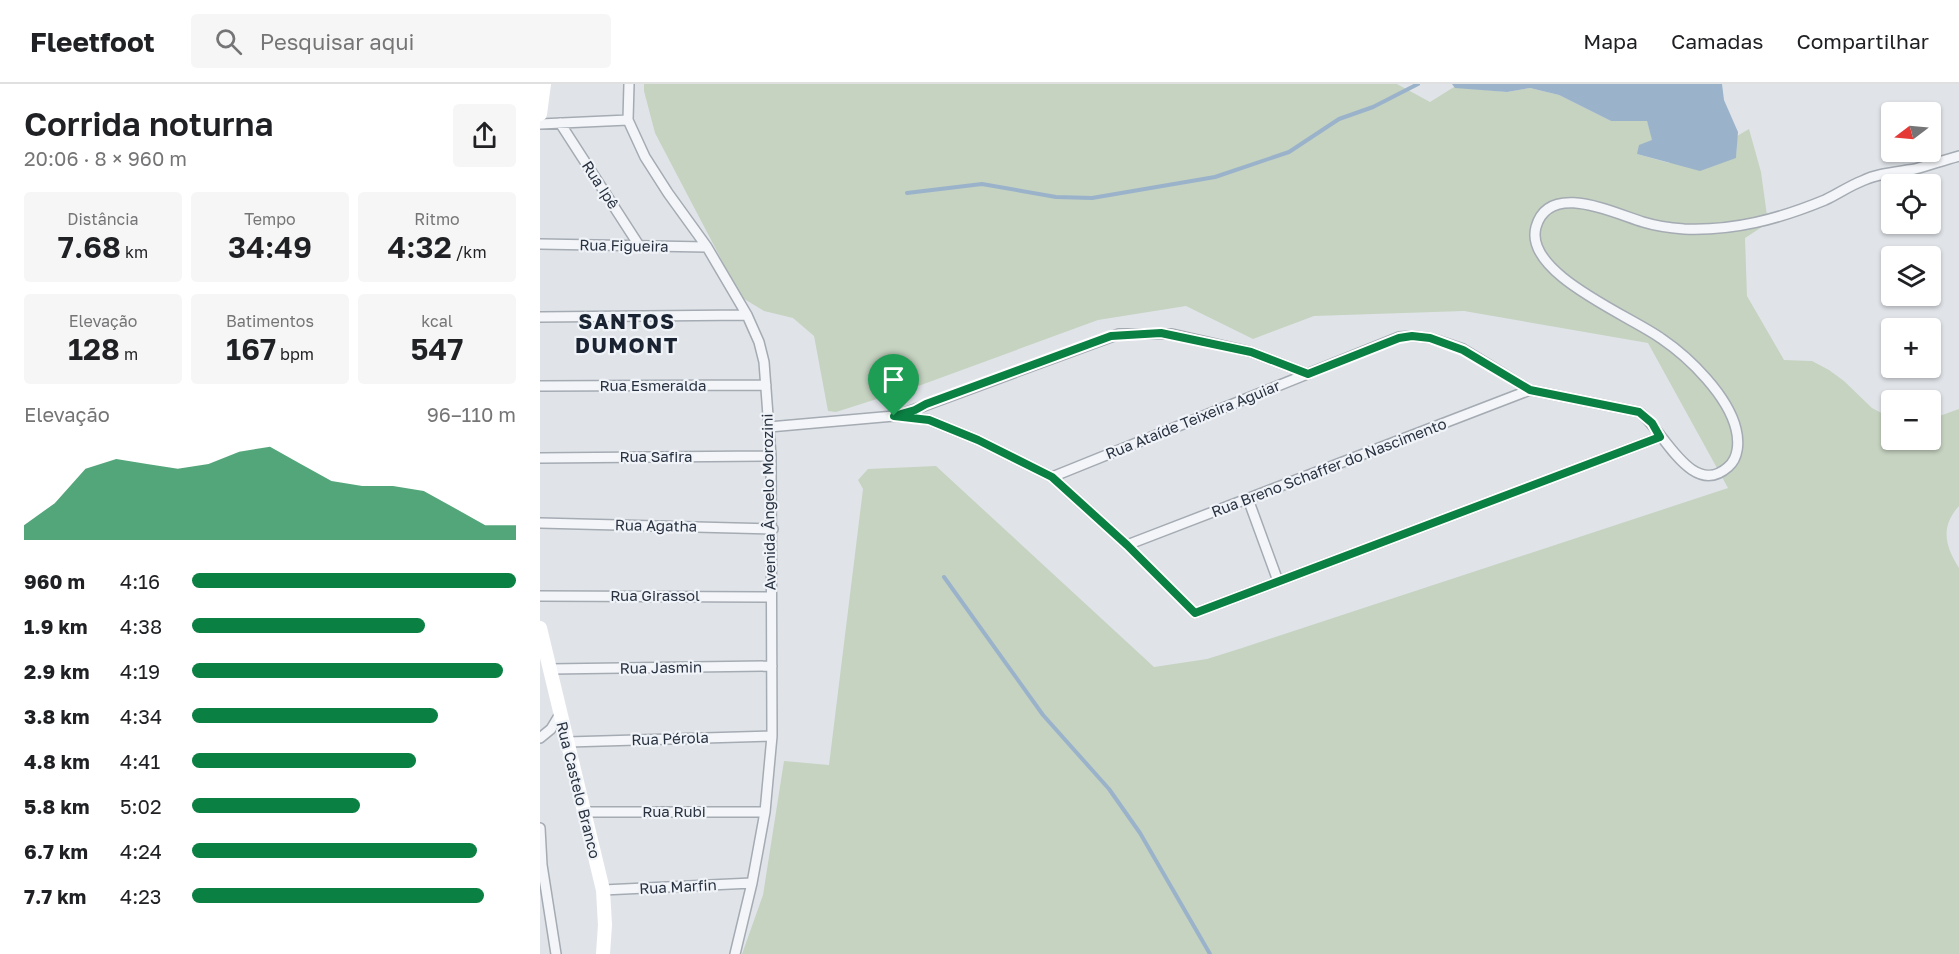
<!DOCTYPE html>
<html lang="pt">
<head>
<meta charset="utf-8">
<style>
  :root { --surface:#fff; --page:#f6f6f6; --text:#202124; --muted:#757577; --line:#e0e0e0; --accent:#0b8043 }
  body { margin:0; font-family:"Golos Text",sans-serif; background:var(--page); color:var(--text); height:100vh; display:flex; flex-direction:column; font-size:22px; white-space:nowrap }
  * { box-sizing:border-box; margin:0 }
  p { font-size:20px; color:var(--muted) }
  .icon { flex:none; width:33px; height:33px; fill:none; stroke:currentColor; stroke-width:2; stroke-linecap:round; stroke-linejoin:round }
  .map { position:relative; flex:1; overflow:hidden }
  .sheet { display:flex; flex-direction:column; background:var(--surface); width:540px }
  .sheet>* { flex:none }
  .needle { width:39px; rotate:254deg }
  .tools { position:absolute; left:1341px; top:18px; display:grid; gap:12px }
  .tools a { display:grid; place-items:center; width:60px; height:60px; border-radius:6px; background:var(--surface); box-shadow:0 2px 4px #0004; font-size:30px }
  .pin { position:absolute; display:grid; place-items:center; width:51px; height:51px; color:#fff; margin:-62px -26px; border-radius:50% 50% 50% 0; rotate:-45deg; box-shadow:0 0 6px #0007 }
  .pin .icon { rotate:45deg }
  .round { display:grid; place-items:center; flex:none; width:63px; height:63px; border-radius:6px; background:var(--page) }
  .overview { display:flex; align-items:center; justify-content:space-between; height:102px; padding:0 24px }
  h1 { font-size:33px; font-weight:600; line-height:45px }
  .figures { display:grid; grid-template-columns:repeat(3,1fr); gap:9px; height:102px; padding:6px 24px }
  .figures div { display:grid; align-content:center; border-radius:6px; background:var(--page); text-align:center }
  .figures b { font-size:30px; font-weight:600 }
  .figures small { font-size:16px; font-weight:400 }
  .figures p { font-size:16px }
  .chart { height:168px; padding:12px 24px }
  .chart p { display:flex; justify-content:space-between }
  .chart svg { width:100%; height:108px; margin-top:6px; fill:var(--accent); opacity:.7 }
  ul { padding:0 24px; list-style:none; font-size:20px }
  li { display:grid; grid-template-columns:96px 72px 1fr; align-items:center; height:45px }
  li i { height:15px; border-radius:8px; background:var(--accent) }
  header { display:flex; align-items:center; gap:36px; box-sizing:border-box; height:84px; padding:0 30px; background:var(--surface); border-bottom:2px solid var(--line) }
  header strong { font-size:28px }
  nav { display:flex; gap:33px; margin-inline-start:auto; font-size:21px }
  .search { width:420px; height:54px; background:var(--page); display:flex; align-items:center; gap:15px; box-sizing:border-box; padding:0 21px; border-radius:6px; color:var(--muted); font-size:22px }
  main { display:flex; flex:1; min-height:0 }
  .map>svg:first-child { display:block }
  .green { fill:#c6d3c1 }
  .water { fill:#9ab3ca }
  .lines { fill:none; stroke-linecap:round; stroke-linejoin:round }
  .stream { stroke:#9ab3ca; stroke-width:4 }
  .street-casing { stroke:#a5abb3; stroke-width:12 }
  .street { stroke:#f3f5f8; stroke-width:9 }
  .secondary { stroke:#fff; stroke-width:14 }
  .route-casing { stroke:#fff; stroke-width:12 }
  .route { stroke:#0b8043; stroke-width:8 }
  .labels { text-anchor:middle; stroke-width:4.5; stroke-linejoin:round; paint-order:stroke }
  .street-label { font-size:15px; fill:#283241; stroke:#f0f3f7 }
  .district-label { font-size:21px; font-weight:bold; letter-spacing:1.5px; fill:#1a2332; stroke:#f0f3f7 }
</style>
</head>
<body>
<header>
<strong>Fleetfoot</strong>
<div class="search"><svg class="icon" aria-label="search" viewBox="0 0 24 24"><circle cx="10" cy="10" r="6"/><path d="M15 15l6 6"/></svg>Pesquisar aqui</div>
<nav><a>Mapa</a><a>Camadas</a><a>Compartilhar</a></nav>
</header>
<main>
<section class="sheet">
<div class="overview"><div><h1>Corrida noturna</h1><p>20:06 · 8 × 960 m</p></div><a class="round"><svg class="icon" aria-label="share" viewBox="0 0 24 24"><path d="M12 15V3M7 8l5-5 5 5M5 13v7h14v-7"/></svg></a></div>
<div class="figures">
<div><p>Distância</p><b>7.68<small> km</small></b></div>
<div><p>Tempo</p><b>34:49</b></div>
<div><p>Ritmo</p><b>4:32<small> /km</small></b></div>
</div>
<div class="figures">
<div><p>Elevação</p><b>128<small> m</small></b></div>
<div><p>Batimentos</p><b>167<small> bpm</small></b></div>
<div><p>kcal</p><b>547</b></div>
</div>
<div class="chart"><p><span>Elevação</span>96–110 m</p>
<svg viewBox="0 0 160 44" preserveAspectRatio="none"><path d="M0 44V38L10 29L20 15L30 11L40 13L50 15L60 13L70 8L80 6L90 13L100 20L110 22L120 22L130 24L140 31L150 38L160 38V44z"/></svg>
</div>
<ul>
<li><b>960 m</b>4:16<i style="width:100%"></i></li>
<li><b>1.9 km</b>4:38<i style="width:72%"></i></li>
<li><b>2.9 km</b>4:19<i style="width:96%"></i></li>
<li><b>3.8 km</b>4:34<i style="width:76%"></i></li>
<li><b>4.8 km</b>4:41<i style="width:69%"></i></li>
<li><b>5.8 km</b>5:02<i style="width:52%"></i></li>
<li><b>6.7 km</b>4:24<i style="width:88%"></i></li>
<li><b>7.7 km</b>4:23<i style="width:90%"></i></li>
</ul>
</section>
<div class="map">
<svg width="1419" height="870" viewBox="0 0 1419 870">
  <rect width="100%" height="100%" fill="#e0e4e9"/>
  <path class="green" d="M 104,0 L 857,0 L 890,18 L 914,3 L 967,8 L 990,4 L 1019,11 L 1071,37 L 1107,37 L 1113,57 L 1097,70 L 1129,79 L 1196,74 L 1197,52 L 1209,45 L 1221,88 L 1228,139 L 1205,154 L 1207,212 L 1244,276 L 1272,277 L 1289,286 L 1304,297 L 1332,324 L 1351,334 L 1352,356 L 1390,356 L 1391,335 L 1419,325 L 1419,422 C 1400,443 1405,462 1419,484 L 1419,870 L 202,870 L 223,811 L 244,677 L 289,681 L 323,405 L 318,396 L 328,385 L 396,382 L 614,583 L 667,575 L 702,564 L 1188,404 L 1108,259 L 924,227 L 774,232 L 713,255 L 646,222 L 558,236 L 381,301 L 296,328 L 288,327 L 274,252 L 253,234 L 224,227 L 201,213 L 115,49 L 104,7 Z"/>
  <path class="water" d="M 912,0 L 1182,0 L 1184,16 L 1198,48 L 1196,74 L 1160,87 L 1097,70 L 1099,61 L 1112,56 L 1107,37 L 1071,37 L 1019,11 L 990,4 L 967,8 L 915,4 Z"/>
  <g class="lines">
    <path class="stream" d="M 367,109 L 442,100 L 516,113 L 552,114 L 675,93 L 749,68 L 799,35 L 833,23 L 878,0
      M 404,493 L 503,631 L 569,705 L 600,749 L 670,870"/>
    <g class="street-casing">
      <path id="street" d="M 89,0 L 88,36 L 105,73 L 128,109 L 167,163 L 207,231 L 219,258 L 224,278 L 231,372 L 232,652 L 225,728 L 212,799 L 195,870
        M 20,39 L 100,163
        M 0,40 L 88,36
        M 0,160 L 167,163
        M 0,233 L 207,231
        M 0,302 L 226,301
        M 362,330 L 579,250 L 632,250 L 711,268 L 768,290
        M 229,343 L 354,332 L 376,334 L 389,336 L 438,356 L 512,393 L 587,461 L 655,529 L 1120,353
        M 0,374 L 231,372
        M 512,393 L 859,253 L 872,252 L 890,254 L 923,265 L 990,306 L 1099,328 C 1122,343 1151,416 1188,383 C 1199,374 1199,357 1196,345 C 1188,312 1150,274 1122,255 C 1093,233 983,190 996,143 C 1009,97 1073,129 1103,138 C 1116,142 1131,144 1144,145 C 1194,147 1239,135 1285,116 C 1298,110 1309,102 1322,97 C 1338,89 1358,88 1375,85 C 1390,81 1404,76 1419,72
        M 708,415 L 738,497
        M 0,439 L 233,445
        M 587,461 L 990,306
        M 0,512 L 231,513
        M 10,585 L 232,582
        M 0,654 L 11,645 L 20,630
        M 28,658 L 232,652
        M 43,728 L 225,728
        M 0,744 L 2,781 L 16,870
        M 63,806 L 212,799"/>
    </g>
    <use href="#street" class="street"/>
    <path class="secondary" d="M 0,30 L 4,0
      M 0,544 L 63,806 L 65,841 L 63,870"/>
  </g>
  <g class="lines">
    <g class="route-casing">
      <path id="route" d="M 621,249 L 711,268 L 768,290 L 859,254 L 872,252 L 890,254 L 923,266 L 990,306 L 1099,328 L 1112,339 L 1120,353 L 655,529 L 587,461 L 512,393 L 438,356 L 389,336 L 354,332 L 375,326 L 386,320 L 571,252 Z"/>
    </g>
    <use href="#route" class="route"/>
  </g>
  <g class="labels">
    <g class="street-label">
      <text transform="translate(60 101) rotate(57)" y="5">Rua Ipê</text>
      <text transform="translate(84 162) rotate(1)" y="5">Rua Figueira</text>
      <text x="113" y="307">Rua Esmeralda</text>
      <text transform="translate(653 336) rotate(-22)" y="5">Rua Ataíde Teixeira Aguiar</text>
      <text x="116" y="378">Rua Safira</text>
      <text transform="translate(789 384) rotate(-21)" y="5">Rua Breno Schaffer do Nascimento</text>
      <text transform="translate(229 418) rotate(-91)" y="5">Avenida Ângelo Morozini</text>
      <text transform="translate(116 442) rotate(1)" y="5">Rua Agatha</text>
      <text x="115" y="517">Rua Girassol</text>
      <text transform="translate(121 584) rotate(-1)" y="5">Rua Jasmin</text>
      <text transform="translate(130 655) rotate(-2)" y="5">Rua Pérola</text>
      <text transform="translate(38 706) rotate(76)" y="5">Rua Castelo Branco</text>
      <text x="134" y="733">Rua Rubi</text>
      <text transform="translate(138 803) rotate(-3)" y="5">Rua Marfin</text>
    </g>
    <g class="district-label">
      <text x="87" y="245">SANTOS<tspan x="87" dy="24">DUMONT</tspan></text>
    </g>
  </g>
</svg>
<div class="tools">
<a><svg class="needle" viewBox="-14 -14 28 28"><path d="M0-13l5 13h-10z" fill="#e53935"/><path d="M0 13l5-13h-10z" fill="#757577"/></svg></a>
<a><svg class="icon" aria-label="locate" viewBox="0 0 24 24"><circle cx="12" cy="12" r="6"/><path d="M12 2v4M12 18v4M2 12h4M18 12h4"/></svg></a>
<a><svg class="icon" aria-label="layers" viewBox="0 0 24 24"><path d="M12 4l9 5-9 5-9-5zM3 14l9 5 9-5"/></svg></a>
<a>+</a>
<a>−</a>
</div>
<div class="pin" style="left:354px;top:332px;background:#1e9e55"><svg class="icon" aria-label="arrive" viewBox="0 0 24 24"><path d="M6 21V4h12l-3 4 3 4H6"/></svg></div>
</div>
</main>
</body>
</html>
